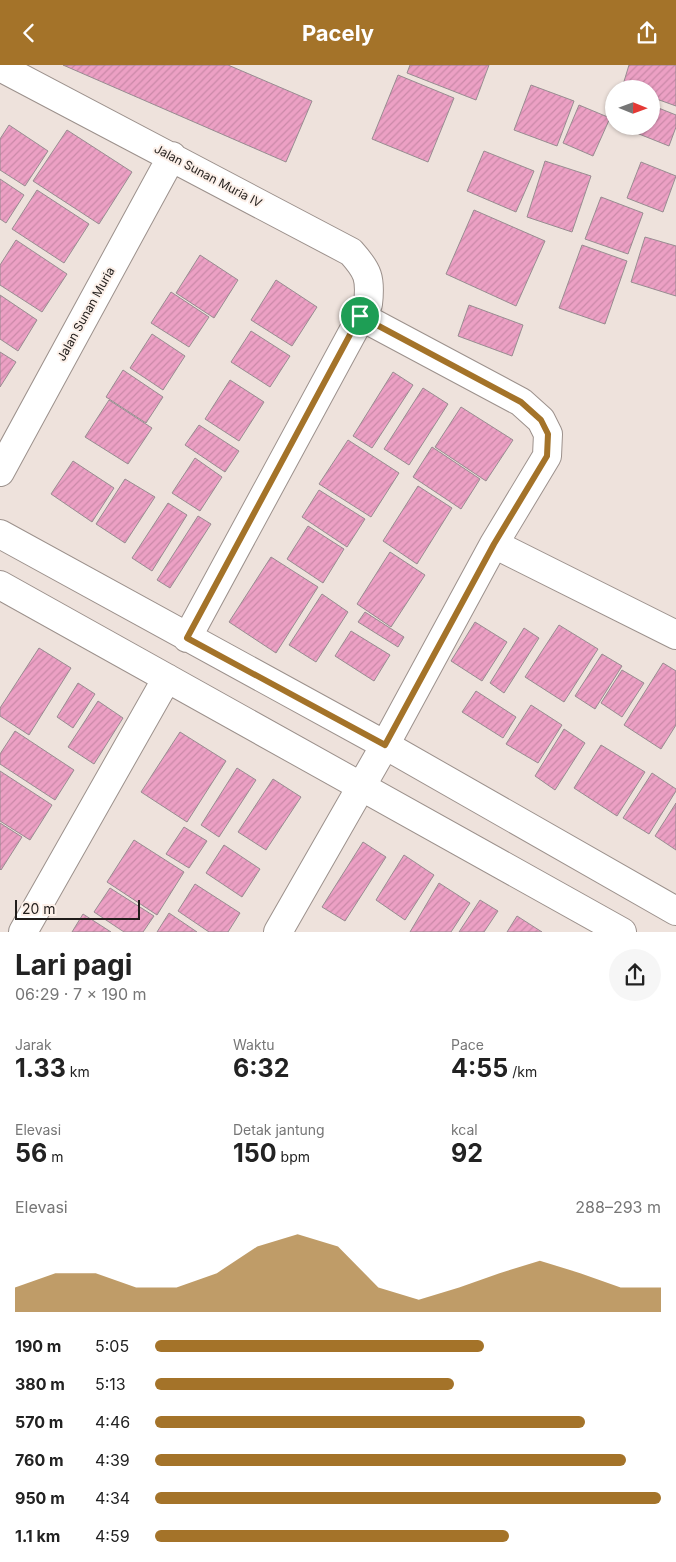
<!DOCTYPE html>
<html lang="id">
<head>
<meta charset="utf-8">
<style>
  :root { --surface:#fff; --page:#f6f6f6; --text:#222; --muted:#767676; --accent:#a47329 }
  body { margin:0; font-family:Inter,sans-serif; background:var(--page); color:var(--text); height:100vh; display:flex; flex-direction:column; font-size:19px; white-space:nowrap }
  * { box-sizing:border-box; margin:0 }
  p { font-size:16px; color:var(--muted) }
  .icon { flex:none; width:28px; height:28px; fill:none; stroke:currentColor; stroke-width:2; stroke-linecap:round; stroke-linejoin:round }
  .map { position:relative; height:867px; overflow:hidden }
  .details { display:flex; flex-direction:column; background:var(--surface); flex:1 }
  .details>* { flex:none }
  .needle { width:32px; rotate:91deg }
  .fabs { position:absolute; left:605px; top:15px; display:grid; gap:10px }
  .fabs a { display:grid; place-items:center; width:55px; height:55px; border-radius:50%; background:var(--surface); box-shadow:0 1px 4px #0004; font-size:25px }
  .scale { position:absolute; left:15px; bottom:12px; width:125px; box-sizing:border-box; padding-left:5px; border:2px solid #211d1b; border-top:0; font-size:14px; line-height:18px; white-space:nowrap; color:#211d1b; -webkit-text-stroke:4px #fcf0e9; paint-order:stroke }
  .pin { position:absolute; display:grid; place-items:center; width:42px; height:42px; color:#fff; margin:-21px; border:2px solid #fff; border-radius:50%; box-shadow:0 1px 5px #0007 }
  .round { display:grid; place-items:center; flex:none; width:52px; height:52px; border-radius:26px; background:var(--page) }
  .overview { display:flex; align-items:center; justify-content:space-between; height:85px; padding:0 15px }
  h1 { font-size:28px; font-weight:700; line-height:38px }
  .figures { display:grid; grid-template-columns:repeat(3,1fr); gap:8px; height:85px; padding:5px 15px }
  .figures div { display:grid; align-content:center }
  .figures b { font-size:25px; font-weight:700 }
  .figures small { font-size:14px; font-weight:400 }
  .figures p { font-size:14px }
  .chart { height:140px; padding:10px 15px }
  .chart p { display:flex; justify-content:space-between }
  .chart svg { width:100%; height:90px; margin-top:5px; fill:var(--accent); opacity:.7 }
  ul { padding:0 15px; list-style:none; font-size:16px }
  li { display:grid; grid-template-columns:80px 60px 1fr; align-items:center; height:38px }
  li i { height:12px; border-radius:6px; background:var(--accent) }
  header { display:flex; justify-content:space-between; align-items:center; height:65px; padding:0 15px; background:var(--accent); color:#fff; font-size:22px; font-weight:700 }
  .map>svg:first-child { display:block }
  .building { fill:url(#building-hatch); stroke:#988c91 }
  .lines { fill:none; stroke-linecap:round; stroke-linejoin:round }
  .minor-casing { stroke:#9c918c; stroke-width:30 }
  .minor { stroke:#fff; stroke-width:28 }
  .route-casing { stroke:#fff; stroke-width:10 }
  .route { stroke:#a47329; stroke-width:6 }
  .labels { text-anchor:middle; stroke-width:4; stroke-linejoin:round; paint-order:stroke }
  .street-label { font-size:12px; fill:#211d1b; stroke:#fcf0e9 }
</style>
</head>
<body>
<header><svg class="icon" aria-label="back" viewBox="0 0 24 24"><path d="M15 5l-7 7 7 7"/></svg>Pacely<svg class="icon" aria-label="share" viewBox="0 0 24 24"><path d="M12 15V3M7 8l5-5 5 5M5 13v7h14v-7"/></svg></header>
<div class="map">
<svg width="676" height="867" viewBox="0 0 676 867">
  <defs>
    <pattern id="building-hatch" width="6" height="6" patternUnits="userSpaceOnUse" patternTransform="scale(1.25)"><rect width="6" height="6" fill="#eca0c4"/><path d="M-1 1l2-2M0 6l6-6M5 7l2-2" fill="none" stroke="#ca89a8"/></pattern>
  </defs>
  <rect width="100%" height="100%" fill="#eee2dc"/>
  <path class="building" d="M 63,0 L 228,0 L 312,36 L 286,97 Z
    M 410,0 L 489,0 L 476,35 L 407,8 Z
    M 629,0 L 676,0 L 676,41 L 651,32 L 651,24 L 622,23 Z
    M 398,10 L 454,33 L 428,97 L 372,74 Z
    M 531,20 L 574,36 L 557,81 L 514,65 Z
    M 579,40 L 610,53 L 593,91 L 563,78 Z
    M 651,40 L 676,50 L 676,62 L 669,81 L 619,61 L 651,61 Z
    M 9,60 L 48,86 L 25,121 L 0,105 L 0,74 Z
    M 67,65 L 132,107 L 99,159 L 33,116 Z
    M 484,86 L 534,106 L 516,147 L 467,126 Z
    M 545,96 L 591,111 L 572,167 L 527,152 Z
    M 641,97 L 676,111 L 663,147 L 627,133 Z
    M 0,114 L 24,130 L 6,158 L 0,154 Z
    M 37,125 L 89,159 L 64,198 L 12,164 Z
    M 601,132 L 643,148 L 628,189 L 585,174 Z
    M 474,145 L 545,176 L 516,241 L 446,209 Z
    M 645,172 L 676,181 L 676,231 L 631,217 Z
    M 16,175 L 67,209 L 42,247 L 0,220 L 0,200 Z
    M 582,180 L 627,196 L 605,259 L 559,243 Z
    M 200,190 L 238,215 L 214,253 L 176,228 Z
    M 276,215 L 317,242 L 292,281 L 251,255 Z
    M 171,227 L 209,252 L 189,282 L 151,258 Z
    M 0,230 L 37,255 L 18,286 L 0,274 Z
    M 469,240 L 523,260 L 512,291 L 458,271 Z
    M 251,266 L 290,291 L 270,322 L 231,297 Z
    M 152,269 L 185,291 L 163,325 L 130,303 Z
    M 0,287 L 16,297 L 0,322 Z
    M 123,305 L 163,332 L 146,358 L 106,332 Z
    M 393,307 L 413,320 L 372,383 L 353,371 Z
    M 230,315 L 264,337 L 239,376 L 205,354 Z
    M 423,323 L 448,339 L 409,400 L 384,384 Z
    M 109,335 L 152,363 L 128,399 L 85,372 Z
    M 461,342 L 513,375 L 486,416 L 435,382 Z
    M 199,360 L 239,386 L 225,407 L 185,380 Z
    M 348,375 L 399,408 L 371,452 L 319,419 Z
    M 432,382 L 480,414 L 461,444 L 413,412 Z
    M 195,393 L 222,412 L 200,446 L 172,428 Z
    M 73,396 L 114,423 L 92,457 L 51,429 Z
    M 125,414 L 155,432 L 125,478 L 96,459 Z
    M 418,421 L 452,443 L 417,499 L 383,476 Z
    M 319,425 L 365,454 L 347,482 L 302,452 Z
    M 168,438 L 187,450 L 152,506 L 132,493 Z
    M 198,451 L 211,459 L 170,523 L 157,515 Z
    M 308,461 L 344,484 L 323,518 L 287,494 Z
    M 390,487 L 425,510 L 391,562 L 357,539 Z
    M 271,492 L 318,522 L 276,588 L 229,557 Z
    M 322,529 L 348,547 L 316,597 L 289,580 Z
    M 365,547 L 404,572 L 398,582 L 358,557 Z
    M 475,557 L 507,577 L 482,616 L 451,596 Z
    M 559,560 L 598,584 L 564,637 L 525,612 Z
    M 524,563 L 539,573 L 504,628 L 490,618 Z
    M 351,566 L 390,590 L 374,616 L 335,591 Z
    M 39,583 L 71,603 L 29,670 L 0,651 L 0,643 Z
    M 602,589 L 622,601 L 595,644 L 575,631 Z
    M 663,598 L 676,606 L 676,660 L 661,684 L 624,660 Z
    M 622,605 L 644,618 L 622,652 L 601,638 Z
    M 78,618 L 95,629 L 73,663 L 57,652 Z
    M 476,626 L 516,652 L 503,673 L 462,647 Z
    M 98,636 L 123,653 L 94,699 L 68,682 Z
    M 531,640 L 562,660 L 538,698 L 506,679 Z
    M 564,664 L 585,678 L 555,725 L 535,711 Z
    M 15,666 L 74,705 L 55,735 L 0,699 L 0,689 Z
    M 180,667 L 226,696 L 187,757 L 141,727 Z
    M 601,680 L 645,707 L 617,751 L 574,723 Z
    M 237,703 L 256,715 L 219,772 L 201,760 Z
    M 0,706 L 52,740 L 30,775 L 0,756 Z
    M 652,708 L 676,724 L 676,726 L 649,769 L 623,753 Z
    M 273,714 L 301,732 L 266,785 L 238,767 Z
    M 676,738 L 676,785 L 655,771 Z
    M 0,758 L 22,772 L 1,805 L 0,804 Z
    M 184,762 L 207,776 L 189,803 L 166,789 Z
    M 134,775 L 184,807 L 157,850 L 107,817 Z
    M 363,777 L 386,792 L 345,856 L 322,842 Z
    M 224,780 L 260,804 L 242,832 L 206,808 Z
    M 404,790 L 434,810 L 405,855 L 376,835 Z
    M 439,818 L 470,838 L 451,867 L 410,867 Z
    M 195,819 L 240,848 L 228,867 L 209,867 L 178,846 Z
    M 110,823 L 154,851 L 143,867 L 124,867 L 94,847 Z
    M 480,835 L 498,846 L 484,867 L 459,867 Z
    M 169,848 L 197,867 L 157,867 Z
    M 83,849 L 111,867 L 72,867 Z
    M 517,851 L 542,867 L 507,867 Z"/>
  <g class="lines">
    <g class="minor-casing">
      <path id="minor" d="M 0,2 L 351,187 C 368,206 371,213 368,239 L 187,573
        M 0,407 L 172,91
        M 0,469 L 385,680 L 676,846
        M 494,479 L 676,570
        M 0,520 L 622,867
        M 23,867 L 167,613
        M 278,867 L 385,680 L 494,479 L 547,391 L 548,369 L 541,355 L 521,337 L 360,251"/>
    </g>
    <use href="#minor" class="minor"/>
  </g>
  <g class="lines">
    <g class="route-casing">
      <path id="route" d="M 360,251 L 521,337 L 541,355 L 548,369 L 547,391 L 494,479 L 385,680 L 187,573 Z"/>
    </g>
    <use href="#route" class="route"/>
  </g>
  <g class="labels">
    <g class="street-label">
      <text transform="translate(208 111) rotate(28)" y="4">Jalan Sunan Muria IV</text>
      <text transform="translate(86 249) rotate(-61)" y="4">Jalan Sunan Muria</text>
    </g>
  </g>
</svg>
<div class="fabs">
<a><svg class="needle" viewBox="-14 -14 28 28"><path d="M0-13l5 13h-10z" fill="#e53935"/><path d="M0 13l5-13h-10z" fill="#767676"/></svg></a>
</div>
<div class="scale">20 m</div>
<div class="pin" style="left:360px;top:251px;background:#1e9e55"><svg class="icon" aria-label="arrive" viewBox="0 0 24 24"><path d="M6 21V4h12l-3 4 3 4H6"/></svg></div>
</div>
<section class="details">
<div class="overview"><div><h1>Lari pagi</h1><p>06:29 · 7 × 190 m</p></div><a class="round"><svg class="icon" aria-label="share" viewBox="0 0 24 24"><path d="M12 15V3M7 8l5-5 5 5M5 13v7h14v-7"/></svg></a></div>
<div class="figures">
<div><p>Jarak</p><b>1.33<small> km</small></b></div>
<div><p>Waktu</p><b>6:32</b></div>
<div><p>Pace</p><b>4:55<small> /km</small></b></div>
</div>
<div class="figures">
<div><p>Elevasi</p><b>56<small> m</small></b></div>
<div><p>Detak jantung</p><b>150<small> bpm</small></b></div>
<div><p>kcal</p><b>92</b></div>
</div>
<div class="chart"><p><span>Elevasi</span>288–293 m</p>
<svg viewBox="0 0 160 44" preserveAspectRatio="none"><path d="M0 44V32L10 25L20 25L30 32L40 32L50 25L60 12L70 6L80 12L90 32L100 38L110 32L120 25L130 19L140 25L150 32L160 32V44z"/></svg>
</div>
<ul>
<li><b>190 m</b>5:05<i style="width:65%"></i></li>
<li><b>380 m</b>5:13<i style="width:59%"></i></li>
<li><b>570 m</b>4:46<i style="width:85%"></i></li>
<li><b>760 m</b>4:39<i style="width:93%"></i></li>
<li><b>950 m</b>4:34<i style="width:100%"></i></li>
<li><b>1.1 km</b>4:59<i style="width:70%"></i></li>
</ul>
</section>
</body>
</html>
